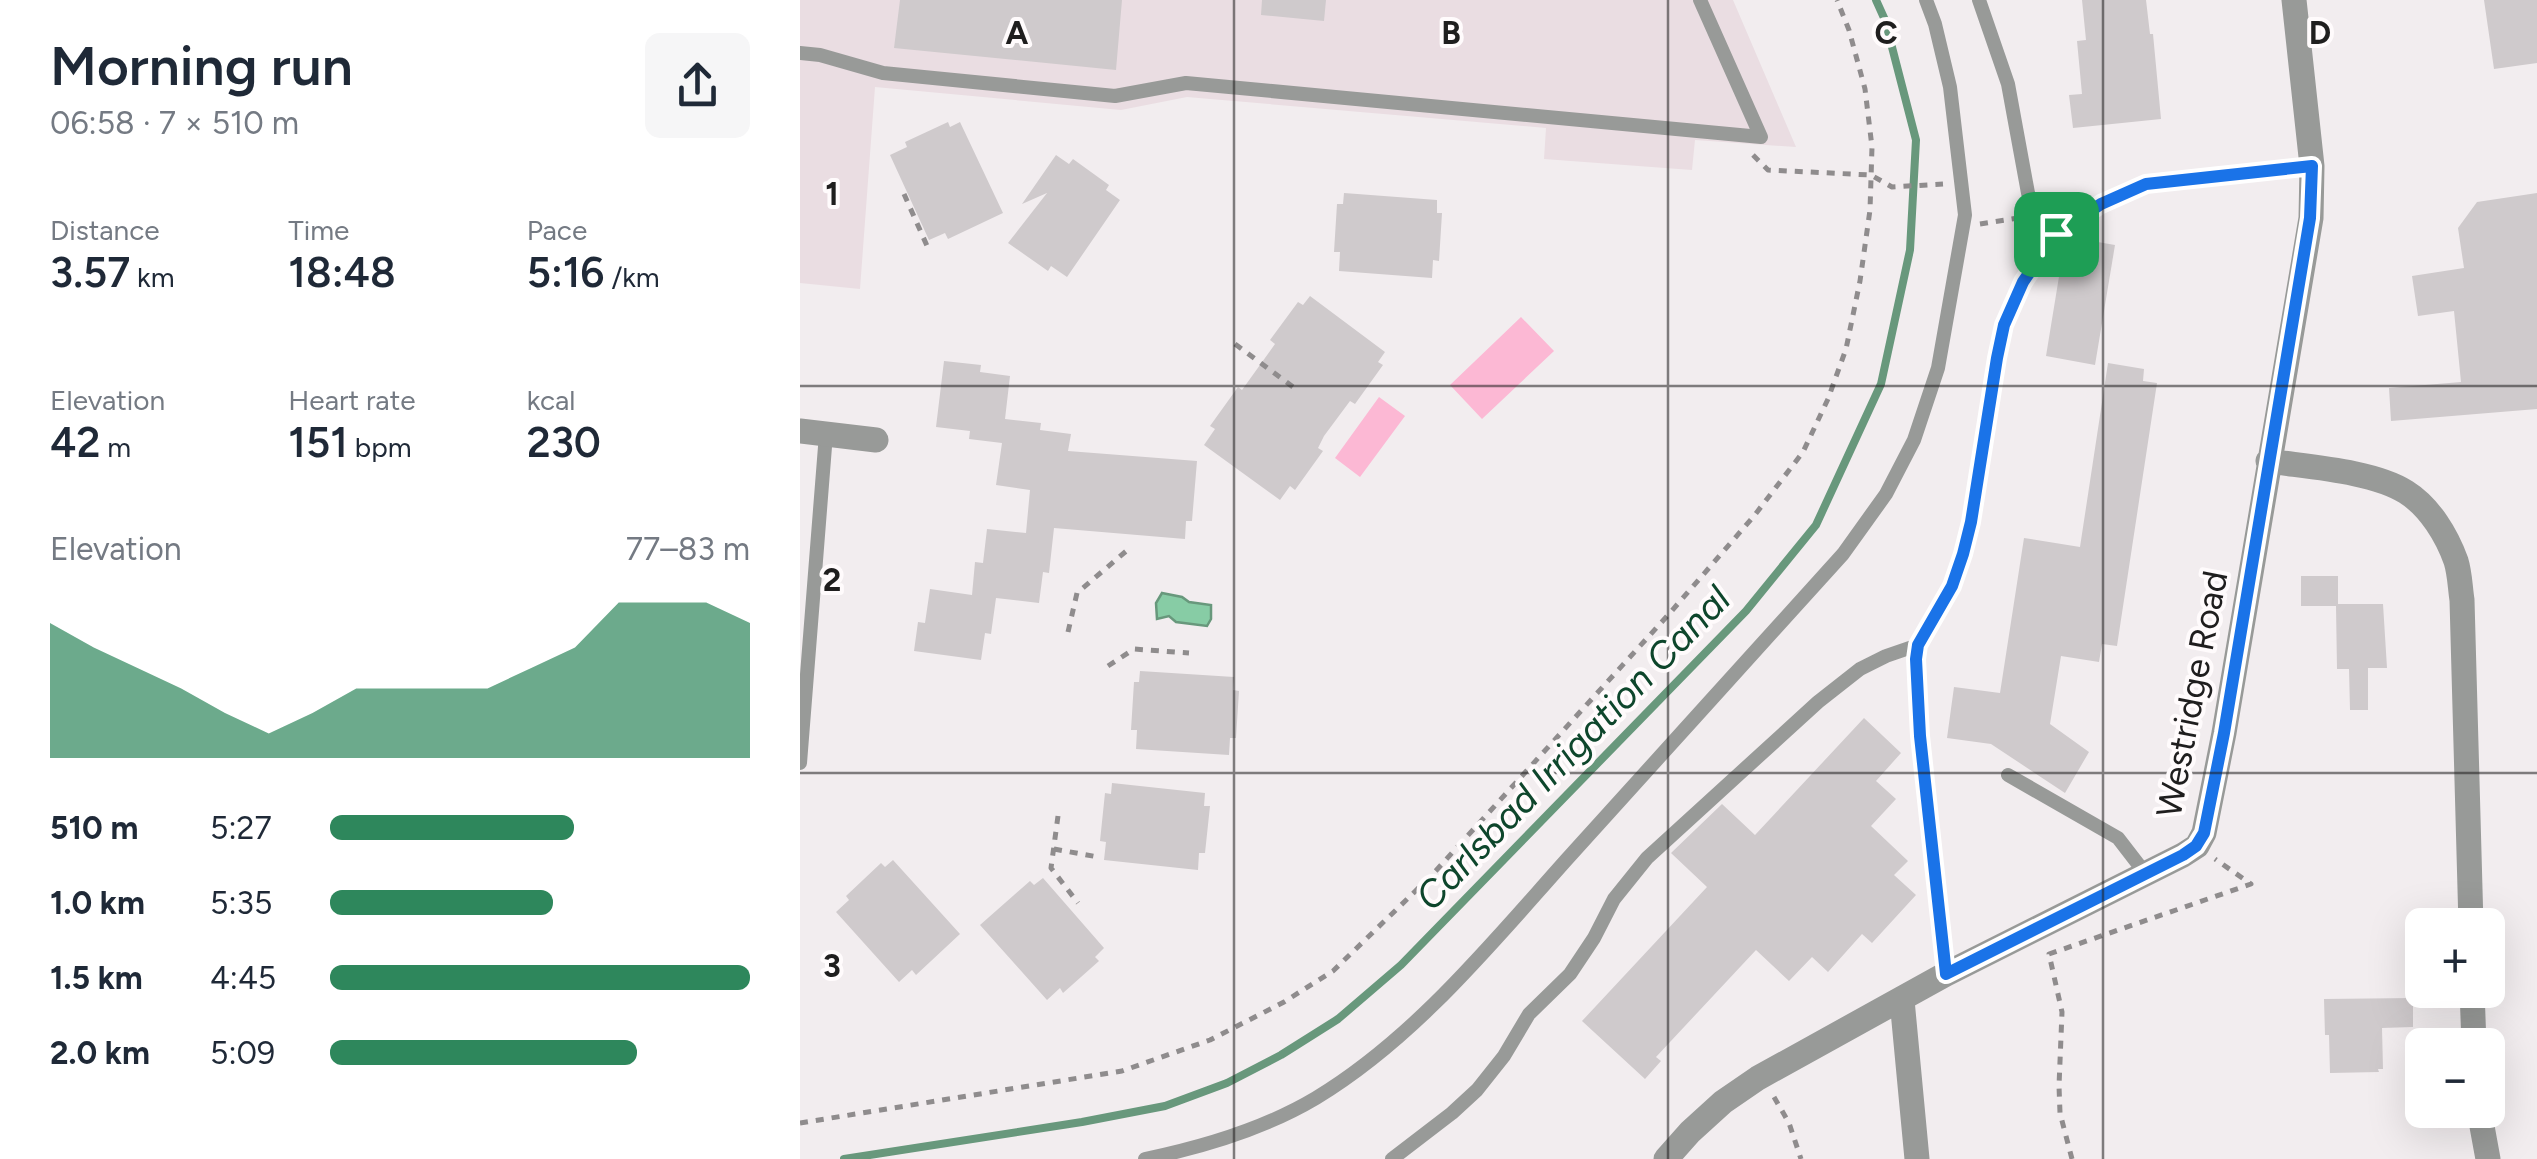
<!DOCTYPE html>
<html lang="en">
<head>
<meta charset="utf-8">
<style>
  :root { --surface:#fff; --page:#f6f6f7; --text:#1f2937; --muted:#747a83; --accent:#2e875c }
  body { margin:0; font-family:Figtree,sans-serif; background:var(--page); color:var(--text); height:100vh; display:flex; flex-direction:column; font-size:38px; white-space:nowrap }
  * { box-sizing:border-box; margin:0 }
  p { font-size:32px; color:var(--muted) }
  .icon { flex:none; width:55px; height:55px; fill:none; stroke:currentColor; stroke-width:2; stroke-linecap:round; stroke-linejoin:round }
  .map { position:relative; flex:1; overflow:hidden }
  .side { display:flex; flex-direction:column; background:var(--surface); width:800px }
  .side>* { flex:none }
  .fabs { position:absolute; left:1605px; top:908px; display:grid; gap:20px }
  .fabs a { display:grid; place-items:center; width:100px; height:100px; border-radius:15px; background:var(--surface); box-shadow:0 10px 40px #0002; font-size:50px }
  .pin { position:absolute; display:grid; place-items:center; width:85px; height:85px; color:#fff; margin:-42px; border-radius:20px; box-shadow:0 5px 15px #0006 }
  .round { display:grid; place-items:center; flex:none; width:105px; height:105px; border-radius:15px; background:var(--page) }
  .head { display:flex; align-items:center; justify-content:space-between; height:170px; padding:0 50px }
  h1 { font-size:55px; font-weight:600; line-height:75px }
  .metrics { display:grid; grid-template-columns:repeat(3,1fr); gap:15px; height:170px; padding:10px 50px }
  .metrics div { display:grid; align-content:center }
  .metrics b { font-size:42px; font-weight:600 }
  .metrics small { font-size:28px; font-weight:400 }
  .metrics p { font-size:28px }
  .chart { height:280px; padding:20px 50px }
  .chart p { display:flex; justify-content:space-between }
  .chart svg { width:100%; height:180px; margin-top:10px; fill:var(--accent); opacity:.7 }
  ul { padding:0 50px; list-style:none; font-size:32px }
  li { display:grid; grid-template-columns:160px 120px 1fr; align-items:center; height:75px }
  li i { height:25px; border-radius:12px; background:var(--accent) }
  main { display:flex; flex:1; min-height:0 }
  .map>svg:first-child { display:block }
  .built { fill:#eadde2 }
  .green { fill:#fcb8d4 }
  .water { fill:#87cca5; stroke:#68987c; stroke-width:2.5 }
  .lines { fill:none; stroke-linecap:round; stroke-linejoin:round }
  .stream { stroke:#68987c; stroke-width:8 }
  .building { fill:#cfcacc }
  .path { stroke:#8f8c8d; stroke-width:5; stroke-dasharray:8 8; stroke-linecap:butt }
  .lane { stroke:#989a98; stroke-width:14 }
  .street { stroke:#989a98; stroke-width:25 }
  .route-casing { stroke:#fff; stroke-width:20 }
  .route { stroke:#1a73e8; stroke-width:12 }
  .grid { fill:none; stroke:#1f1e1e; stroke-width:2.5; stroke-opacity:0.55 }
  .labels { text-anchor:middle; stroke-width:8; stroke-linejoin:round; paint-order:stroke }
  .street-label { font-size:35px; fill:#1f1e1e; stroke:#fffbfc }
  .water-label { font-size:38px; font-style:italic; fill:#0e462c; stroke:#fffbfc }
  .grid-label { font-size:32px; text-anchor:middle; font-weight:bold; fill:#1f1e1e; stroke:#fffbfc; stroke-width:8; stroke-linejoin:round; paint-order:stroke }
</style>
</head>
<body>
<main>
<section class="side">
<div class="head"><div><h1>Morning run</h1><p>06:58 · 7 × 510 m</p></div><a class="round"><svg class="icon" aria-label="share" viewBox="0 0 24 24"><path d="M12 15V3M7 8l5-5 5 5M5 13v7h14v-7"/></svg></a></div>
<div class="metrics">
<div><p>Distance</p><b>3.57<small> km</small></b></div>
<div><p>Time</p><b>18:48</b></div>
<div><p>Pace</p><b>5:16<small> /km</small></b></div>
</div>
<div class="metrics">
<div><p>Elevation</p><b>42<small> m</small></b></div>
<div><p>Heart rate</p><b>151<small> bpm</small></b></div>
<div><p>kcal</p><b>230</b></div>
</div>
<div class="chart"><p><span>Elevation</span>77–83 m</p>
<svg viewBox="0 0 160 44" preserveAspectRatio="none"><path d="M0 44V11L10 17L20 22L30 27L40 33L50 38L60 33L70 27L80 27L90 27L100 27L110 22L120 17L130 6L140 6L150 6L160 11V44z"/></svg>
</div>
<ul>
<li><b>510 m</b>5:27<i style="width:58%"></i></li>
<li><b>1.0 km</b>5:35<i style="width:53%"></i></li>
<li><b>1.5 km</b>4:45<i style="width:100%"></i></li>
<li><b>2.0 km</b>5:09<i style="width:73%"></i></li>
</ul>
</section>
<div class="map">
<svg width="1737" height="1159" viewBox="0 0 1737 1159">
  <rect width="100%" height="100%" fill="#f2edef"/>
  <path class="built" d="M 0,0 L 933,0 L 996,147 L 895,140 L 892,170 L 744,159 L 746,128 L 387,97 L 321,110 L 75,87 L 60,289 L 0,283 Z"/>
  <path class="green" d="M 721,317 L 754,351 L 682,419 L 650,385 Z
    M 579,397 L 605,416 L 560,477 L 535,458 Z"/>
  <path class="water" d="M 362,593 L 382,597 L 389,602 L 411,605 L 411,619 L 407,626 L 376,622 L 369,616 L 357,619 L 356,603 Z"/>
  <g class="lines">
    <path class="stream" d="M 44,1159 L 282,1122 L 365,1106 L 427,1083 L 481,1055 L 538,1019 L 601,965 L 946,611 L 1016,525 L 1081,384 L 1110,250 L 1116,140 L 1085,20 L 1076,0"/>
  </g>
  <path class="building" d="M 100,0 L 322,0 L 316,70 L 94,48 Z
    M 462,0 L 526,0 L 524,21 L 461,15 Z
    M 1282,0 L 1346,0 L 1350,34 L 1353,34 L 1361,119 L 1273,128 L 1269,95 L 1282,94 L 1277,41 L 1286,40 Z
    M 1684,0 L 1737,0 L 1737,63 L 1694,69 Z
    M 148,122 L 150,127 L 160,122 L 203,213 L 148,239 L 145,233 L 129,240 L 90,155 L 107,147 L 105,142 Z
    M 256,155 L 269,164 L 273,159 L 309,185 L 306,190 L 320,200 L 267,277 L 251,266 L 248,271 L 208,243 L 247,193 L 222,204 Z
    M 544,193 L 637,200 L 637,213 L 642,213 L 639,261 L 633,260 L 632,278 L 539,271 L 540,252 L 534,252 L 537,204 L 543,204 Z
    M 1737,193 L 1737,409 L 1591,421 L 1589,388 L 1661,382 L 1654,311 L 1618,316 L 1612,276 L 1664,268 L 1658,228 L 1677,202 Z
    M 1269,237 L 1315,245 L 1295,365 L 1246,356 L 1265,240 Z
    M 510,296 L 585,352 L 578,362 L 583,365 L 555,404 L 550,401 L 524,436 L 518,448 L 523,451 L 495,490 L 490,486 L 480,500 L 404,445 L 415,429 L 410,426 L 438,387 L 442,390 L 475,344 L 470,340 L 498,302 L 503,305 Z
    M 144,361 L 181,365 L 180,372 L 210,376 L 205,419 L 241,423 L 240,430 L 271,434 L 268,451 L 397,461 L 392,521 L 386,521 L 385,539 L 254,528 L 249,573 L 243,572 L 239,603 L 196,598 L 191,634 L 185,633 L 181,660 L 114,651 L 118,622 L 125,623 L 130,589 L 172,595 L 175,562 L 183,563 L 187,529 L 226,533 L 230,490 L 196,485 L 202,443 L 169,439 L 170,431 L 136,427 Z
    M 1308,363 L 1344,369 L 1343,381 L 1357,383 L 1317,646 L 1302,644 L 1299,662 L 1261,656 L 1250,724 L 1289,752 L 1265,793 L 1191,744 L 1147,738 L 1154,687 L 1200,693 L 1224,538 L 1280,547 Z
    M 1501,576 L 1538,576 L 1538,604 L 1583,604 L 1587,668 L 1568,668 L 1568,710 L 1550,710 L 1549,669 L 1537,669 L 1536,606 L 1501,606 Z
    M 340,671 L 434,677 L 433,690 L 439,691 L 436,738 L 430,738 L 429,755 L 336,749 L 337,730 L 331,730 L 334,682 L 339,682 Z
    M 1064,718 L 1101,753 L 1076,781 L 1096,799 L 1071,826 L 1108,861 L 1094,875 L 1116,895 L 1072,943 L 1062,934 L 1028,972 L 1012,957 L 989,981 L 956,950 L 856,1057 L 861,1061 L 845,1079 L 782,1021 L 907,887 L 871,853 L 922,804 L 955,835 Z
    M 312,783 L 405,793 L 404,806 L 410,806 L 405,853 L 399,853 L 398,870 L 304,860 L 306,842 L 300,841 L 305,793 L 311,794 Z
    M 93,860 L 160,934 L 116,975 L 112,970 L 99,982 L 36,912 L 49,900 L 46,896 L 81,863 L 85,867 Z
    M 243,878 L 304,948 L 295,957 L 299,961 L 263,993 L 260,988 L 247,1000 L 180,925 L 230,881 L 234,885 Z
    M 1613,998 L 1613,1027 L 1582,1028 L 1583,1069 L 1578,1069 L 1579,1072 L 1530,1073 L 1529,1035 L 1525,1035 L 1524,999 Z"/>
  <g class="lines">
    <path class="path" d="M 953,155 L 968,170 L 1071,175 L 1092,187 L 1143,184
      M 104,194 L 128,248
      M 1180,224 L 1218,218
      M 435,344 L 493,387
      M 268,632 L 277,593 L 331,547
      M 308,666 L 334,649 L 389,653
      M 258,816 L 251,868 L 278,903
      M 254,849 L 298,857
      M 974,1097 L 989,1123 L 1001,1159
      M 0,1123 L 322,1071 L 410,1040 L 484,1002 L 533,971 L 632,875 L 869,614 L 954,516 L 1003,452 L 1028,399 L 1046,349 L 1060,281 L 1070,210 L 1072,147 L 1065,89 L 1049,30 L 1037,0
      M 1272,1159 L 1260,1113 L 1259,1086 L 1262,1012 L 1249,954 L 1451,884 L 1415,859"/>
    <path class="lane" d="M 1179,0 L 1208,84 L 1228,193 L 1236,215 L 1256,233
      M 0,53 L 20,55 L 83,73 L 315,96 L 386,83 L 961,137 L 900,0
      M 0,763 L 26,434
      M 1208,775 L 1318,838 L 1345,873
      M 1146,974 L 1120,736 L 1116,659 L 1118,645 L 1152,586 L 1163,555 L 1171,522 L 1197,357 L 1205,325 L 1223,282 L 1256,233 L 1301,204 L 1346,184 L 1512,166
      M 345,1159 C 403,1147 464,1129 516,1098 C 615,1038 691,944 768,858 C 860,757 951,655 1043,554 L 1086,494 L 1114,440 L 1138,368 L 1165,215 L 1150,87 L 1135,24 L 1126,0
      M 592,1159 L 652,1113 L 677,1090 L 704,1056 L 729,1014 L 770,974 L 794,938 L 814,899 L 847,858 L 1018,702 L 1060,669 L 1086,656 L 1118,645"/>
    <path class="street" d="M 0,431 L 76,440
      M 1468,461 C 1508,467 1573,471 1606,492 C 1630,507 1647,536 1656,561 C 1660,574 1660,587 1662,600 L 1671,925
      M 1672,990 L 1674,1045
      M 1102,1000 L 1117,1159
      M 1679,1110 L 1688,1159
      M 866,1159 L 890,1132 L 923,1102 L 958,1078 L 1146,974 L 1383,855 L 1397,846 L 1404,833 L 1424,733 L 1511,218 L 1512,166 L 1494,0"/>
  </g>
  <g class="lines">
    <g class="route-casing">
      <path id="route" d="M 1512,166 L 1510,218 L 1424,733 L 1404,833 L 1396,846 L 1383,855 L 1146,974 L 1120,736 L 1116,659 L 1118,645 L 1152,586 L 1163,554 L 1171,522 L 1197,358 L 1204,325 L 1223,282 L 1256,234 L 1301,204 L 1346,184 Z"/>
    </g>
    <use href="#route" class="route"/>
  </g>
  <path class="grid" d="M 434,0 L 434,1159M 868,0 L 868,1159M 1303,0 L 1303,1159M 0,386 L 1737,386M 0,773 L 1737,773"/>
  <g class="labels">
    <g class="street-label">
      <text transform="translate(1392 694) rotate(-79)" y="12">Westridge Road</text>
    </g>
    <g class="water-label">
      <text transform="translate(773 748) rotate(-46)" y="13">Carlsbad Irrigation Canal</text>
    </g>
  </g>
  <g class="grid-label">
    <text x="217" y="44">A</text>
    <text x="651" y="44">B</text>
    <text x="1086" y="44">C</text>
    <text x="1520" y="44">D</text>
    <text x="32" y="205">1</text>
    <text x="32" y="591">2</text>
    <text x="32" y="977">3</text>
  </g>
</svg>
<div class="fabs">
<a>+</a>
<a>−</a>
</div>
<div class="pin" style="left:1256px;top:234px;background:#1e9e55"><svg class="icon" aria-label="arrive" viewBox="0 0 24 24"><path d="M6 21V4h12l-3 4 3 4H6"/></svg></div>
</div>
</main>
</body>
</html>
